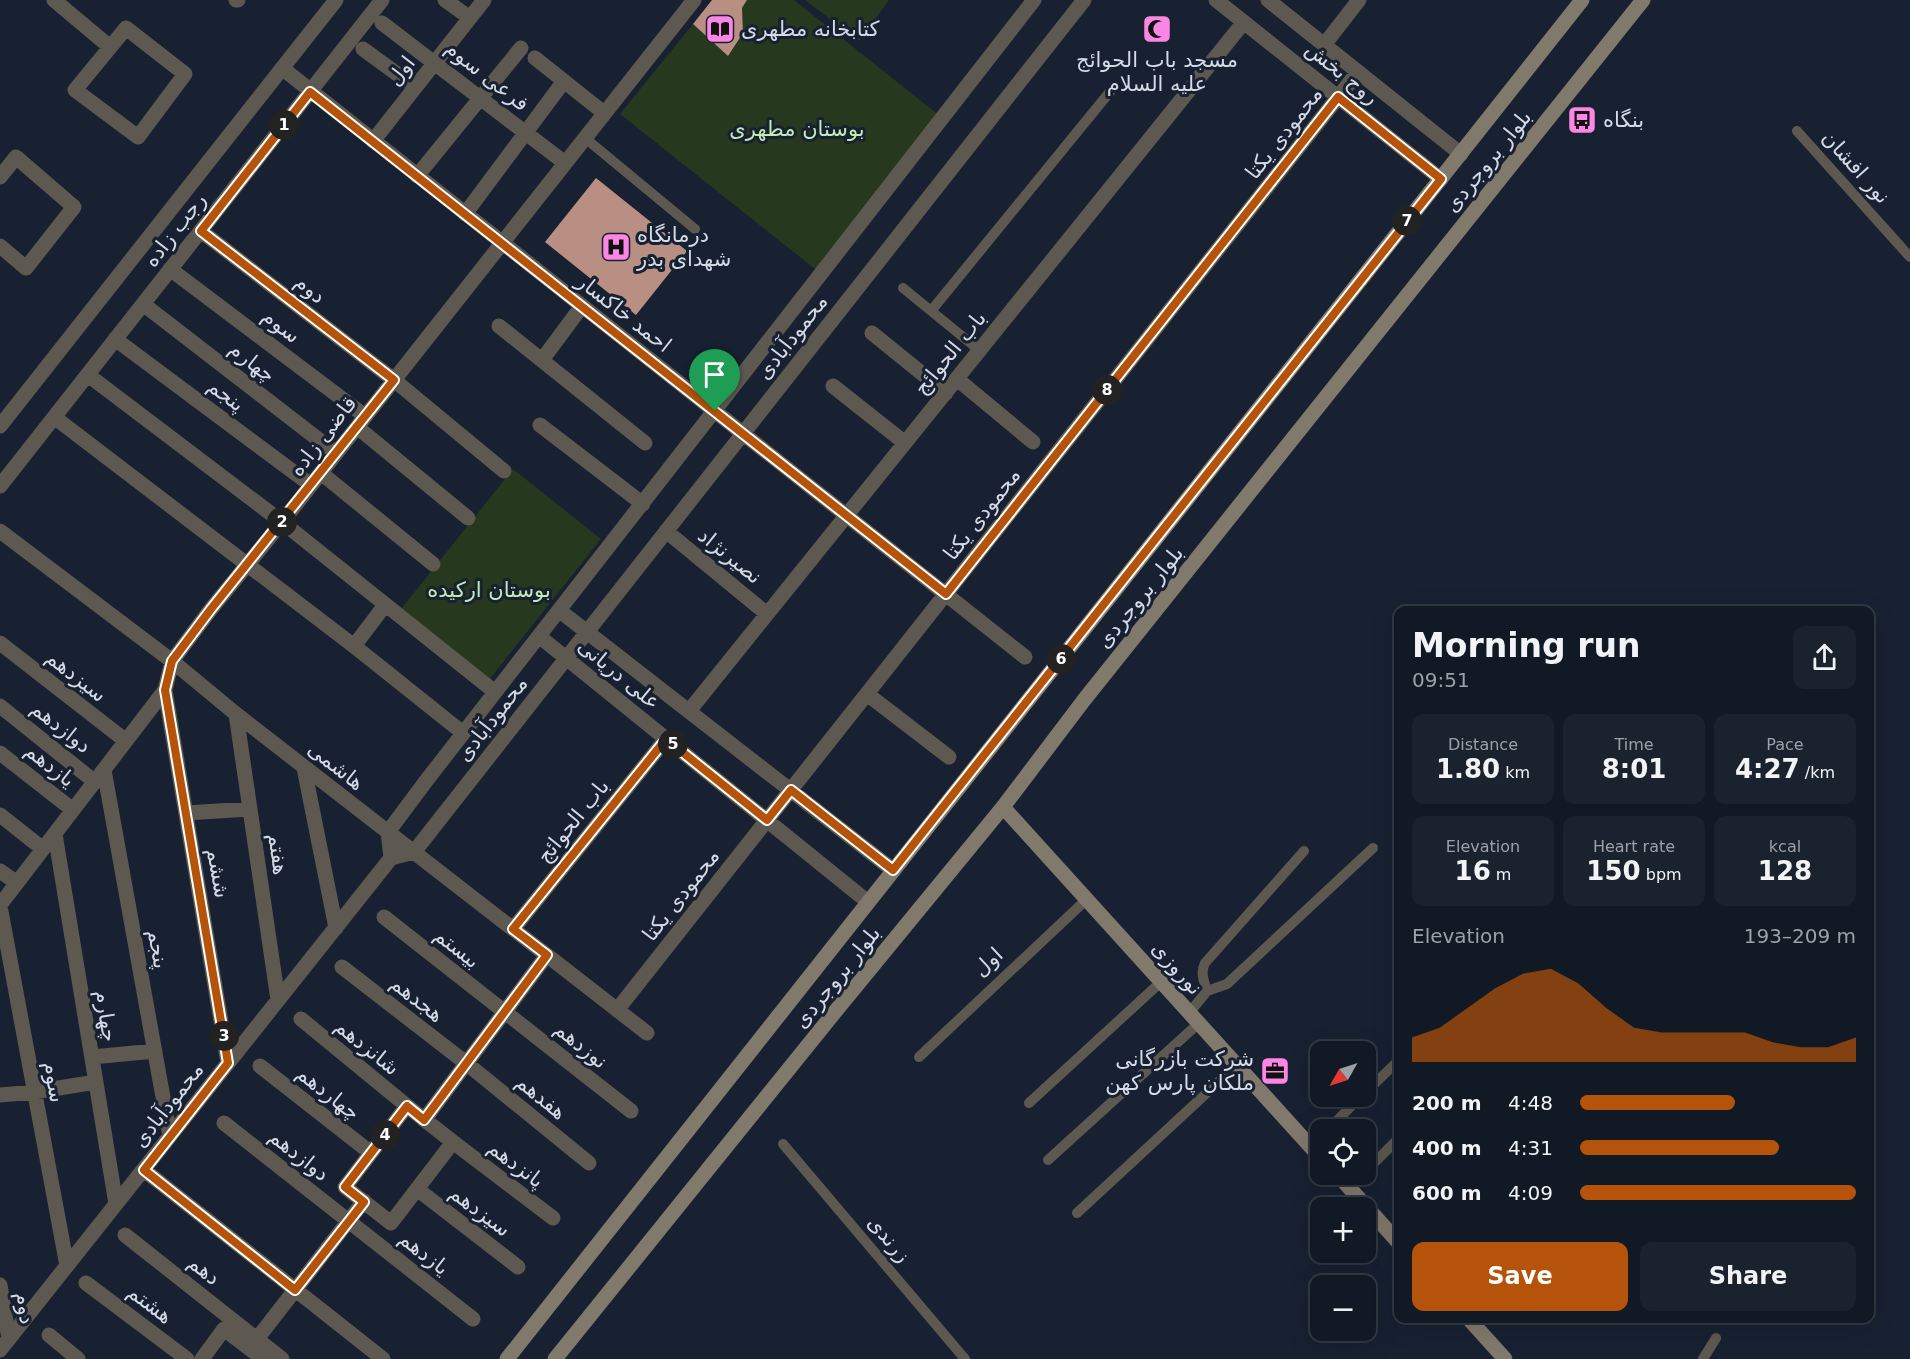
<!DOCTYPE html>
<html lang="en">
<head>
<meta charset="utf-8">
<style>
  :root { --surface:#111925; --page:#1a222d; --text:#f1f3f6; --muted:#9ca0a7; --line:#303842; --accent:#b45309 }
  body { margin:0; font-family:"DejaVu Sans",Vazirmatn,sans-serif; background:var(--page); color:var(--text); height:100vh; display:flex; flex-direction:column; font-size:22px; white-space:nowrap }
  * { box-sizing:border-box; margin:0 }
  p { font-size:20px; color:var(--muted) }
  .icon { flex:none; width:33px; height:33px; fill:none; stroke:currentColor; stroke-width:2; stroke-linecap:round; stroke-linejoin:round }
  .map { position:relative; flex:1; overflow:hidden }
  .details { position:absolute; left:1394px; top:606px; width:480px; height:717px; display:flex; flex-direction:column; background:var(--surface); border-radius:12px; box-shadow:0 6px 24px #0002,0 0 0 2px var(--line) }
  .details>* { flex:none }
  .needle { width:39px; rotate:231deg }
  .tools { position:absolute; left:1310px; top:1041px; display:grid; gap:12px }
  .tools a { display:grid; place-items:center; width:66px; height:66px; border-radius:12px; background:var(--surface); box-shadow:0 6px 24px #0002,0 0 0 2px var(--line); font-size:30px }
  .pin { position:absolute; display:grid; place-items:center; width:51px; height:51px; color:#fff; margin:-62px -26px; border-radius:50% 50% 50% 0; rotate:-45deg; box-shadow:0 0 6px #0007 }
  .pin .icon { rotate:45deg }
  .km { position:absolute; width:30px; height:30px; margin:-15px; border-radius:50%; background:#222; color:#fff; font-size:16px; line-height:30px; text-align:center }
  .round { display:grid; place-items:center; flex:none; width:63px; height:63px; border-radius:12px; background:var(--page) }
  .summary { display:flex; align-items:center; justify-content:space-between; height:102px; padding:0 18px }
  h1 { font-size:33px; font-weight:600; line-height:45px }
  .figures { display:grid; grid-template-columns:repeat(3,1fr); gap:9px; height:102px; padding:6px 18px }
  .figures div { display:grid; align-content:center; border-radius:12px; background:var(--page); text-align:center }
  .figures b { font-size:26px; font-weight:600 }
  .figures small { font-size:16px; font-weight:400 }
  .figures p { font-size:16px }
  .chart { height:168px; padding:12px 18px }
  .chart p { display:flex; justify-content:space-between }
  .chart svg { width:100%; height:108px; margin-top:6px; fill:var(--accent); opacity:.7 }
  .cta { display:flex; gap:12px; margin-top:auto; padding:12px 18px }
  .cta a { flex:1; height:69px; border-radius:12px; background:var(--accent); color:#fff; font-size:24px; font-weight:600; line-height:69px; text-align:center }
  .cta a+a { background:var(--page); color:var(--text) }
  ul { padding:0 18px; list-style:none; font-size:20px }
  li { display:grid; grid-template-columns:96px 72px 1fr; align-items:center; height:45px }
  li i { height:15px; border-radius:8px; background:var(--accent) }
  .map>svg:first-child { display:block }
  .green { fill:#26381e }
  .building { fill:#ba8f83 }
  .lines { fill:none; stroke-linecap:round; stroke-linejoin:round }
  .lane { stroke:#5e5950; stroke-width:10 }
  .street { stroke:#5e5950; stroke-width:15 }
  .secondary { stroke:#81796b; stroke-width:15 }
  .route-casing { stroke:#fff; stroke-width:12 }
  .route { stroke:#b45309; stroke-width:8 }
  .labels { text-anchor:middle; stroke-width:6; stroke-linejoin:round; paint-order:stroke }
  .poi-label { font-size:21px; fill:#d4dae6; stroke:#172131; text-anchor:start }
  .street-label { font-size:21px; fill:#d4dae6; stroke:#172131 }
  .park-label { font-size:21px; fill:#c3eab2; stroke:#172131 }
</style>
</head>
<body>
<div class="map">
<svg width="1910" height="1359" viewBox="0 0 1910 1359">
  <rect width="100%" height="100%" fill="#172131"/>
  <path class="green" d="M 747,0 L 794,0 L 940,116 L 820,273 L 620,114 L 693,24 L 728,56 L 742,8 Z
    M 805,0 L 889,0 L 859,41 Z
    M 513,469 L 601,539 L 489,680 L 401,609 Z"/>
  <path class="building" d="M 712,0 L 747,0 L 742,8 L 743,33 L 728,56 L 693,24 Z
    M 596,178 L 687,251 L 636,315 L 545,242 Z"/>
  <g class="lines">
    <path class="lane" d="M 1797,131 L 1910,257
      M 585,138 L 695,229
      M 903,288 L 979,350
      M 931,311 L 1113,88
      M 1207,991 C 1204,981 1200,973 1205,963 L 1304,851
      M 1190,1012 L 1207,991 L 1227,984 L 1373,848
      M 919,1057 L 1087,899
      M 1365,1093 L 1398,1061
      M 1029,1103 L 1162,981
      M 1328,1130 L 1361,1096
      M 783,1144 L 965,1359
      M 1310,1146 L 1320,1137
      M 1048,1160 L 1199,1023
      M 1365,1172 L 1398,1139
      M 1077,1213 L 1237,1065
      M 1703,1359 L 1716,1338"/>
    <path class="street" d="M 54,0 L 110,47
      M 236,0 L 238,0
      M 445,0 L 470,18
      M 1216,0 L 1441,179
      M 1268,0 L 1461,154
      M 382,23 L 565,163
      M 126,28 L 185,74 L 138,137 L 75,90 Z
      M 1324,45 L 1359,0
      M 363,49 L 415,87
      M 535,58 L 604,113
      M 282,68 L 1025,657
      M 373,141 L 484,0
      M 417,176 L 521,48
      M 0,177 L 16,157 L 74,207 L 26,268 L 0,246
      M 465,214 L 564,81
      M 201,231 L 394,380 L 504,471
      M 170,269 L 365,416
      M 143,304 L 336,453
      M 499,326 L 645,443
      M 872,333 L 946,393
      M 115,339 L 311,485
      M 542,360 L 582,306
      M 88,375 L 282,522 L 495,692
      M 957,379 L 1033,442
      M 833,386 L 905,443
      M 54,417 L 354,646 L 463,733
      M 540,425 L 643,504
      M 0,426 L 336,0
      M 357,427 L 468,518
      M 321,473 L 433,564
      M 0,486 L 382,0
      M 0,531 L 172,661 L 236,714 L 647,1033
      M 666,531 L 767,614
      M 560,611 L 893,870
      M 540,637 L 868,902
      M 0,643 L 126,741
      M 354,646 L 385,605
      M 165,690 L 228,1063
      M 867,694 L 949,757
      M 0,706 L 95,782
      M 689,711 L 1244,22
      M 236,714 L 278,1000
      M 0,753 L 73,810
      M 304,768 L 336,928
      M 104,770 L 170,1136
      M 186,813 L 250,809
      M 0,815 L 43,849
      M 55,834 L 116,1204
      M 391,858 L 388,832 L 426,781 L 1034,0
      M 0,871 L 17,883
      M 0,905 L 165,690 L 172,661 L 211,609 L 282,522 L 694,0
      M 0,906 L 67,1266
      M 384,917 L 631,1111
      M 513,929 L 666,739
      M 342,967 L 466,1063 L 589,1163
      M 617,1010 L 1358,72
      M 301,1019 L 407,1106
      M 92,1057 L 155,1051
      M 260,1066 L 371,1153
      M 0,1095 L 34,1092 L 96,1082
      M 407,1106 L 453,1142 L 391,1223 L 345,1187 Z
      M 424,1120 L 547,955
      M 224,1123 L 473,1319
      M 453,1142 L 553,1218
      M 144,1170 L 383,1359
      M 417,1189 L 518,1267
      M 125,1235 L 282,1359
      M 86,1283 L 187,1359
      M 0,1285 L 9,1339
      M 49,1335 L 78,1359
      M 250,1348 L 364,1201
      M 0,1350 L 391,858 L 414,852 L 1084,0
      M 202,1359 L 224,1329 L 263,1359"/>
    <path class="secondary" d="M 1003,807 L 1320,1157
      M 1337,1174 L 1398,1242
      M 1468,1318 L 1505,1359
      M 507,1359 L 1582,0
      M 555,1359 L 834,1013 L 1003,807 L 1084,700 L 1643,0"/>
  </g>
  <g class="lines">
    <g class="route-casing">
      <path id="route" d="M 310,92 L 946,594 L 1338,97 L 1441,179 L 893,870 L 791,790 L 767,820 L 666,739 L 513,929 L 547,955 L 424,1120 L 407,1106 L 345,1187 L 364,1202 L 295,1290 L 144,1170 L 228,1063 L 165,690 L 172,661 L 211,609 L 394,380 L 201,231 Z"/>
    </g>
    <use href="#route" class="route"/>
  </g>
  <defs>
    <g id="library-square" transform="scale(1.5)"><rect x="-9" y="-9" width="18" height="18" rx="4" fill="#fc86e4" stroke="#172131"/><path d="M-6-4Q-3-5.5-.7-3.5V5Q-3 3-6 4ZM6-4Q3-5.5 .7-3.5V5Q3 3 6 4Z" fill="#111"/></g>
    <g id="mosque-square" transform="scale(1.5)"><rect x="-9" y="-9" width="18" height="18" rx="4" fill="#fc86e4" stroke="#172131"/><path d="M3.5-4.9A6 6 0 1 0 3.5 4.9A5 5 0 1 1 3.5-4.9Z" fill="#111"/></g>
    <g id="bus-square" transform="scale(1.5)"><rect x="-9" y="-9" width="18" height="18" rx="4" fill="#fc86e4" stroke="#172131"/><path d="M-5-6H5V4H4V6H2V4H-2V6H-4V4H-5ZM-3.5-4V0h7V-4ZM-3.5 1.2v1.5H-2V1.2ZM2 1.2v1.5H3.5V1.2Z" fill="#111"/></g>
    <g id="hospital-square" transform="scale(1.5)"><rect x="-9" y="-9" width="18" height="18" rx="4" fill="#fc86e4" stroke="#172131"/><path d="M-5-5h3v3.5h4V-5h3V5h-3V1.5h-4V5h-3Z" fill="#111"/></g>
    <g id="office-square" transform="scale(1.5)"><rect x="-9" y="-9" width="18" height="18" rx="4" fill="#fc86e4" stroke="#172131"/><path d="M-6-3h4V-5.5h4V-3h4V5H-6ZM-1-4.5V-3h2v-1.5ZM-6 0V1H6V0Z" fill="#111"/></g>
  </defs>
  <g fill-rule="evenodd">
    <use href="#library-square" x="720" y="29"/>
    <use href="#mosque-square" x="1157" y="29"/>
    <use href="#bus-square" x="1582" y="120"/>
    <use href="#hospital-square" x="616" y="247"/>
    <use href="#office-square" x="1275" y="1071"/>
  </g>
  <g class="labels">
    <g class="poi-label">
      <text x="741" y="36">کتابخانه مطهری</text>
      <text x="1157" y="67" text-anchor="middle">مسجد باب الحوائج<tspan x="1157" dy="24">علیه السلام</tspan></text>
      <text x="1603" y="127">بنگاه</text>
      <text x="637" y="242">درمانگاه<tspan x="637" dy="24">شهدای بدر</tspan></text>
      <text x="1254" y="1066" text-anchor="end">شرکت بازرگانی<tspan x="1254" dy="24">ملکان پارس کهن</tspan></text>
    </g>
    <g class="street-label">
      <text transform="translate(401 71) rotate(-52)" y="7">اول</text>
      <text transform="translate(1342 73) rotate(39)" y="7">روح بخش</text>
      <text transform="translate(487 76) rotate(38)" y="7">فرعی سوم</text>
      <text transform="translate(1284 133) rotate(-52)" y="7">محمودی یکتا</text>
      <text transform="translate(1488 161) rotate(-51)" y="7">بلوار بروجردی</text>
      <text transform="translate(1856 167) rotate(48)" y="7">نور افشان</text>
      <text transform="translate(175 230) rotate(-52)" y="7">رجب زاده</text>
      <text transform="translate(310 289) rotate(38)" y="7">دوم</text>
      <text transform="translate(624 313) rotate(38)" y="7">احمد خاکسار</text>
      <text transform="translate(281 326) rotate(37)" y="7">سوم</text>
      <text transform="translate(792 337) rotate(-52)" y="7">محمودآبادی</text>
      <text transform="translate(950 353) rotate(-51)" y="7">باب الحوائج</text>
      <text transform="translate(252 362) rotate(38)" y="7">چهارم</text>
      <text transform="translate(226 395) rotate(37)" y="7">پنجم</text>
      <text transform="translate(323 436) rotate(-52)" y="7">قاضی زاده</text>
      <text transform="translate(982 514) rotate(-52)" y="7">محمودی یکتا</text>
      <text transform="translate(730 556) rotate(39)" y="7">نصیرنژاد</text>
      <text transform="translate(1140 597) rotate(-51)" y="7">بلوار بروجردی</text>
      <text transform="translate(619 674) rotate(39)" y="7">علی دریانی</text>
      <text transform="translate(76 676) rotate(38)" y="7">سیزدهم</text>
      <text transform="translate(492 719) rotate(-52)" y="7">محمودآبادی</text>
      <text transform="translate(61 727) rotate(38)" y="7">دوازدهم</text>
      <text transform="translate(50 765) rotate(38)" y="7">یازدهم</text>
      <text transform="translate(336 766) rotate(38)" y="7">هاشمی</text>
      <text transform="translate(573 821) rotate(-51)" y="7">باب الحوائج</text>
      <text transform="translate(278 854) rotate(82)" y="7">هفتم</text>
      <text transform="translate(218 873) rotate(80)" y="7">ششم</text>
      <text transform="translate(681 895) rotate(-52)" y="7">محمودی یکتا</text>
      <text transform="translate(457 948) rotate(38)" y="7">بیستم</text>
      <text transform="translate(158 949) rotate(80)" y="7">پنجم</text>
      <text transform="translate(988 962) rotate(-43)" y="7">اول</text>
      <text transform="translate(1177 968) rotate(48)" y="7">نوروزی</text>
      <text transform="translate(837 977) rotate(-51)" y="7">بلوار بروجردی</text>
      <text transform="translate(417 999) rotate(38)" y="7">هجدهم</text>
      <text transform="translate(106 1016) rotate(81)" y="7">چهارم</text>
      <text transform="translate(581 1045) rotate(39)" y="7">نوزدهم</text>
      <text transform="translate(367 1047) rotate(39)" y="7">شانزدهم</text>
      <text transform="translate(54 1082) rotate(80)" y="7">سوم</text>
      <text transform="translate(328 1093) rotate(38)" y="7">چهاردهم</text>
      <text transform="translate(541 1097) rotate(39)" y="7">هفدهم</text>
      <text transform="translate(168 1105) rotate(-52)" y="7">محمودآبادی</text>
      <text transform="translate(299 1155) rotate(38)" y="7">دوازدهم</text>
      <text transform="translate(516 1164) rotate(37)" y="7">پانزدهم</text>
      <text transform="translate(480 1211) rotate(37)" y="7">سیزدهم</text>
      <text transform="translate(889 1239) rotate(50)" y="7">زرندی</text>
      <text transform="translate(424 1253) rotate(38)" y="7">یازدهم</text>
      <text transform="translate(204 1270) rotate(38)" y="7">دهم</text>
      <text transform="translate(150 1304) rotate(37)" y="7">هشتم</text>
      <text transform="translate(25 1308) rotate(80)" y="7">دوم</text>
    </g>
    <g class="park-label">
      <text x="797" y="136">بوستان مطهری</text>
      <text x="489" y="597">بوستان ارکیده</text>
    </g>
  </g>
</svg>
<div class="tools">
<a><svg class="needle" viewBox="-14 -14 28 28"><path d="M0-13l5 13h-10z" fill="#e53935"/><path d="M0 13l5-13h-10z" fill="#9ca0a7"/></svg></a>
<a><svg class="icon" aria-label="locate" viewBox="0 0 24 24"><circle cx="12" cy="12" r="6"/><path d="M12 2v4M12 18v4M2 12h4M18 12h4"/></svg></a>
<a>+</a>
<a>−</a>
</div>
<div class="pin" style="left:715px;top:411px;background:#1e9e55"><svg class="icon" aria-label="arrive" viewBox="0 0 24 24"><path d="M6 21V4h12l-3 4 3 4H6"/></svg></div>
<b class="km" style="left:284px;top:125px">1</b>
<b class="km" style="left:282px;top:522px">2</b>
<b class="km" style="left:224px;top:1036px">3</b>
<b class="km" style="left:385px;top:1135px">4</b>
<b class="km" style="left:673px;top:744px">5</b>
<b class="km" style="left:1061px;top:659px">6</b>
<b class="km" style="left:1407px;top:221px">7</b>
<b class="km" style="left:1107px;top:390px">8</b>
<section class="details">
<div class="summary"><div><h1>Morning run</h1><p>09:51</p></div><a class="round"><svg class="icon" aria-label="share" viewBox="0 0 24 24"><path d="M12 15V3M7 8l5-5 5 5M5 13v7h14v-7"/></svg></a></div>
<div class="figures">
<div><p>Distance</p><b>1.80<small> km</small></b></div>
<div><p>Time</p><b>8:01</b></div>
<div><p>Pace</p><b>4:27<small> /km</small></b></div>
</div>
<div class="figures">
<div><p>Elevation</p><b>16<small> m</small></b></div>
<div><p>Heart rate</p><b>150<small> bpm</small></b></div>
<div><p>kcal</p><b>128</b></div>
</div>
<div class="chart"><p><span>Elevation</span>193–209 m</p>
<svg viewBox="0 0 160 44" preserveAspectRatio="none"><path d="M0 44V34L10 30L20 22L30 14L40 8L50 6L60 12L70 22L80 30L90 32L100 32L110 32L120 32L130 36L140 38L150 38L160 34V44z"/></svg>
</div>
<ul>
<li><b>200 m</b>4:48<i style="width:56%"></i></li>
<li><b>400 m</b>4:31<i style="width:72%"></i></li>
<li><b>600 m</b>4:09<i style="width:100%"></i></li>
</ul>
<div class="cta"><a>Save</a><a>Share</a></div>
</section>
</div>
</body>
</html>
